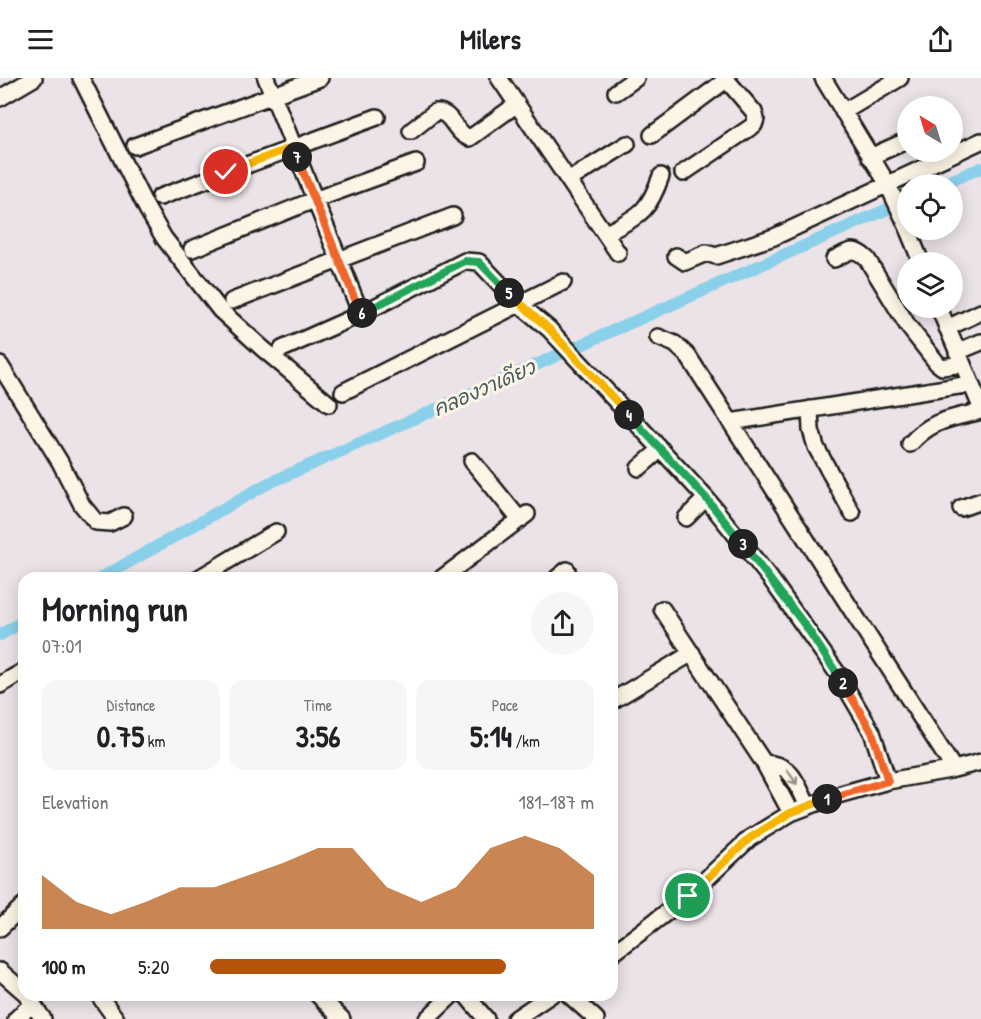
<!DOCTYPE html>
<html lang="en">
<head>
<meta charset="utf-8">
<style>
  :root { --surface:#fff; --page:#f6f6f6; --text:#202124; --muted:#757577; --accent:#b45309 }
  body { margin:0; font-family:"Patrick Hand","Playpen Sans Thai",sans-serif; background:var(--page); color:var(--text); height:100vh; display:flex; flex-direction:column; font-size:22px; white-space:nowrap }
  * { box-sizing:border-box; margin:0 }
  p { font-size:20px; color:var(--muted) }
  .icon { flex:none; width:33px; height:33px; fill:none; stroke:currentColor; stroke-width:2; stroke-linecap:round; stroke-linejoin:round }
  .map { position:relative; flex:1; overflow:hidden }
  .details { position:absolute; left:18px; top:494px; width:600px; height:429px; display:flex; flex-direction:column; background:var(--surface); border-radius:18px; box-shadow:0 3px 15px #0003 }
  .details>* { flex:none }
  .needle { width:39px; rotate:322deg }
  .fabs { position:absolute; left:897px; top:18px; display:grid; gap:12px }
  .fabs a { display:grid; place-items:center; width:66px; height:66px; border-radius:50%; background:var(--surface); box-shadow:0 3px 15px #0003; font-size:30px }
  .pin { position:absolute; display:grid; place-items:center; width:51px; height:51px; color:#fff; margin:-26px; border:3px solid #fff; border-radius:50%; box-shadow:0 2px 6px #0007 }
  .km { position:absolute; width:30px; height:30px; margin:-15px; border-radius:50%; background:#222; color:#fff; font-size:16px; line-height:30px; text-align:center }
  .round { display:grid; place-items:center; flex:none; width:63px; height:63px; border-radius:32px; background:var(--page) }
  .head { display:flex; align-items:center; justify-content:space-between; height:102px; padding:0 24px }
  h1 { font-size:33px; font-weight:700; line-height:45px }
  .metrics { display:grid; grid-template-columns:repeat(3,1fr); gap:9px; height:102px; padding:6px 24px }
  .metrics div { display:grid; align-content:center; border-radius:15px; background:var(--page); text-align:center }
  .metrics b { font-size:30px; font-weight:700 }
  .metrics small { font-size:16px; font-weight:400 }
  .metrics p { font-size:16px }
  .chart { height:168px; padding:12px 24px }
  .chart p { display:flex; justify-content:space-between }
  .chart svg { width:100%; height:108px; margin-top:6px; fill:var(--accent); opacity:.7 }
  ul { padding:0 24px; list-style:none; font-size:20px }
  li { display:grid; grid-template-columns:96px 72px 1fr; align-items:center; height:45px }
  li i { height:15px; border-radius:8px; background:var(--accent) }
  header { display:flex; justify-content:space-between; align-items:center; height:78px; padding:0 24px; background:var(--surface); font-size:27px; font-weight:700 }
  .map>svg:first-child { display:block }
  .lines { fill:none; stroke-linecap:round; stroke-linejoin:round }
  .canal { stroke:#8ad0eb; stroke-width:12 }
  .minor-casing { stroke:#1c1c1c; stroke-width:20 }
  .minor { stroke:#fcf5e5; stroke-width:15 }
  .oneway { stroke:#97938b }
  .split-1-casing { stroke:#fff; stroke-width:12 }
  .split-2-casing { stroke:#fff; stroke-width:12 }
  .split-3-casing { stroke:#fff; stroke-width:12 }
  .split-4-casing { stroke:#fff; stroke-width:12 }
  .split-5-casing { stroke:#fff; stroke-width:12 }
  .split-6-casing { stroke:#fff; stroke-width:12 }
  .split-7-casing { stroke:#fff; stroke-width:12 }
  .split-8-casing { stroke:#fff; stroke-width:12 }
  .split-1 { stroke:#f5b400; stroke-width:8 }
  .split-2 { stroke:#f0652b; stroke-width:8 }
  .split-3 { stroke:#22a559; stroke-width:8 }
  .split-4 { stroke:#22a559; stroke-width:8 }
  .split-5 { stroke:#f5b400; stroke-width:8 }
  .split-6 { stroke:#22a559; stroke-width:8 }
  .split-7 { stroke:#f0652b; stroke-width:8 }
  .split-8 { stroke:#f5b400; stroke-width:8 }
  .labels { text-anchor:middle; stroke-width:6; stroke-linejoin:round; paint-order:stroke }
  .water-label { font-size:20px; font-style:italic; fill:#425b64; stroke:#fcf5e5 }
</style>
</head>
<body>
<header><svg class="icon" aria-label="menu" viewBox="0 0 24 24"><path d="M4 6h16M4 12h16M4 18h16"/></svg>Milers<svg class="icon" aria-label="share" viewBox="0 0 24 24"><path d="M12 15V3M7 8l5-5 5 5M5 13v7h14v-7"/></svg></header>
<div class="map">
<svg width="981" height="941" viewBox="0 0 981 941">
  <rect width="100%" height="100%" fill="#ebe3e7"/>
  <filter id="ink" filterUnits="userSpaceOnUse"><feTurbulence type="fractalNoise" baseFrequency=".0167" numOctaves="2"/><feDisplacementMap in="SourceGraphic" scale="12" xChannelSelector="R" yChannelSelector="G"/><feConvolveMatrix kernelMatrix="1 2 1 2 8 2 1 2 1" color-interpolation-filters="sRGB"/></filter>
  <g filter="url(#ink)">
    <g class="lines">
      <path class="canal" d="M 943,106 L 981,90
        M 101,500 L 267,406 L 908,122
        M 0,557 L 24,543"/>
      <g class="minor-casing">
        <path id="minor" d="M 81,0 L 147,131 L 164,160 L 220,232 L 262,270 L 329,326
          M 266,0 L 361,236
          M 499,0 L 618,175
          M 823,0 L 887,105 L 908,150
          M 616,14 L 636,0
          M 0,20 L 34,0
          M 843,34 L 900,0
          M 411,53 L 435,34 C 452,32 454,56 470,60 L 517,26
          M 652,57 L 726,2
          M 135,68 L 320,0
          M 870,79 L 908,62
          M 683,95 L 754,47 L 756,41 L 754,34 L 725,0
          M 569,102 L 627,66
          M 160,119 L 377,39
          M 908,152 L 921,184
          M 605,156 C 639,137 647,137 661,98
          M 192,171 L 314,122 L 416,85
          M 676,178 L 685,184 L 706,175 L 716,178 L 774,159 L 981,63
          M 834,181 C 850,173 853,168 867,181 L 908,248 L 937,285 L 942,289 L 962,286
          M 232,223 L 453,138
          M 939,230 L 981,329
          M 947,250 L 981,234
          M 658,259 L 675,266 L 688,278 L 954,691
          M 282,271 L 361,236 L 465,183 L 479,184 L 520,227 L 549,251 L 706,420 L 770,500 L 838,596 L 872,654 L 888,703
          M 957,274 L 981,264
          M 0,287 L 60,384 L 82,427 L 96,444 L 110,445 L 124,438
          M 343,314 L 563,204
          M 810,331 L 811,352 L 816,369 L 852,435
          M 730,344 L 971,306
          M 910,366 C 932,341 951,341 981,333
          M 472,383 L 520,442
          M 639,390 L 661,371
          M 961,430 L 981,423
          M 686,440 L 706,420
          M 199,500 L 276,454
          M 442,500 L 527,436
          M 557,500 L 567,492
          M 662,531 L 764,685 L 791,735
          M 0,607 L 24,593
          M 612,623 L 692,575
          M 764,685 C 793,686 796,705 808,728
          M 0,850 L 24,827
          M 612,876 L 688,818 L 750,760 L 791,735 L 841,716 L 888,703 L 950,692 L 981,684
          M 0,893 L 24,914
          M 26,916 L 43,941
          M 98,916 L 116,941
          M 317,916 L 342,941
          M 465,916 L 486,941
          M 568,916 L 596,941
          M 16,941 L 32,926
          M 427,941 L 453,916
          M 515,941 L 552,916"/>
      </g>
      <use href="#minor" class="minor"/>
    </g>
    <defs><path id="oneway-shaft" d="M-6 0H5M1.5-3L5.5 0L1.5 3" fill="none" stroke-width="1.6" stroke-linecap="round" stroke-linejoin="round" transform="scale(1.5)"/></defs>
    <use class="oneway" href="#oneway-shaft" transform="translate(792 699) rotate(56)"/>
  </g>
  <g class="lines" filter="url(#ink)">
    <g class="split-1-casing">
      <path id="split-1" d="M 688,818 L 750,760 L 790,735 L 827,721"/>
    </g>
    <g class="split-2-casing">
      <path id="split-2" d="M 827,721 L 888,703 L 872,654 L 843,605"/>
    </g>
    <g class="split-3-casing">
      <path id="split-3" d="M 743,466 L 807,550 L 843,605"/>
    </g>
    <g class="split-4-casing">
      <path id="split-4" d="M 629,337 L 706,420 L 743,466"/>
    </g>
    <g class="split-5-casing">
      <path id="split-5" d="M 509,215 L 549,251 L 629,337"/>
    </g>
    <g class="split-6-casing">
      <path id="split-6" d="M 362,235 L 465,183 L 479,184 L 509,215"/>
    </g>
    <g class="split-7-casing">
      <path id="split-7" d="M 297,79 L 361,236 L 362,235"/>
    </g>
    <g class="split-8-casing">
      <path id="split-8" d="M 226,94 L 293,69 L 297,79"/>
    </g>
    <use href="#split-1" class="split-1"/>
    <use href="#split-2" class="split-2"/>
    <use href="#split-3" class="split-3"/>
    <use href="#split-4" class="split-4"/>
    <use href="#split-5" class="split-5"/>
    <use href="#split-6" class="split-6"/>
    <use href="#split-7" class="split-7"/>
    <use href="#split-8" class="split-8"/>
  </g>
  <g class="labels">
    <g class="water-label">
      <text transform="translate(484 310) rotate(-24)" y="7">คลองวาเดียว</text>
    </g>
  </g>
</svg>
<div class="fabs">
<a><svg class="needle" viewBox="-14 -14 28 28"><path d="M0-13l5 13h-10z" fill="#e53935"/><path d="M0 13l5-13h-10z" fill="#757577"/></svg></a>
<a><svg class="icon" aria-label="locate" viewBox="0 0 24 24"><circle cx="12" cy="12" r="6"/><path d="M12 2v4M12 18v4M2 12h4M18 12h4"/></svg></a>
<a><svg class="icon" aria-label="layers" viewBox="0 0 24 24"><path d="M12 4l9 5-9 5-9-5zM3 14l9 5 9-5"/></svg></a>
</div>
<div class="pin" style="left:688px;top:818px;background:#1e9e55"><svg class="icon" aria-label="arrive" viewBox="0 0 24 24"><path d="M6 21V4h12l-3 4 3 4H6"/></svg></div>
<div class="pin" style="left:226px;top:94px;background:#d93025"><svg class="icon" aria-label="check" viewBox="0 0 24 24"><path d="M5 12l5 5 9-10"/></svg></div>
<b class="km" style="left:827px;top:721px">1</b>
<b class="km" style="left:843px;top:605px">2</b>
<b class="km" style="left:743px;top:466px">3</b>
<b class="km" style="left:629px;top:337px">4</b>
<b class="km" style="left:509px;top:215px">5</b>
<b class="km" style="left:362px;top:235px">6</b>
<b class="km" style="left:297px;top:79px">7</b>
<section class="details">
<div class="head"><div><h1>Morning run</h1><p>07:01</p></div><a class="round"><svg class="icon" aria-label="share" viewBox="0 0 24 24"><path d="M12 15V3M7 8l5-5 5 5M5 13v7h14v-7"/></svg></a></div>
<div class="metrics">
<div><p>Distance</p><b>0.75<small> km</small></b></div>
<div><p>Time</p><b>3:56</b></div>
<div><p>Pace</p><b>5:14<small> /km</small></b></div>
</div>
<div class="chart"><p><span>Elevation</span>181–187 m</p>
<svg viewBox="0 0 160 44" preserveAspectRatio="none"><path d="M0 44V22L10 33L20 38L30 33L40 27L50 27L60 22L70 17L80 11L90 11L100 27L110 33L120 27L130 11L140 6L150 11L160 22V44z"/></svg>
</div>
<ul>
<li><b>100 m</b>5:20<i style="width:77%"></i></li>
</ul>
</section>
</div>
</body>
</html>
